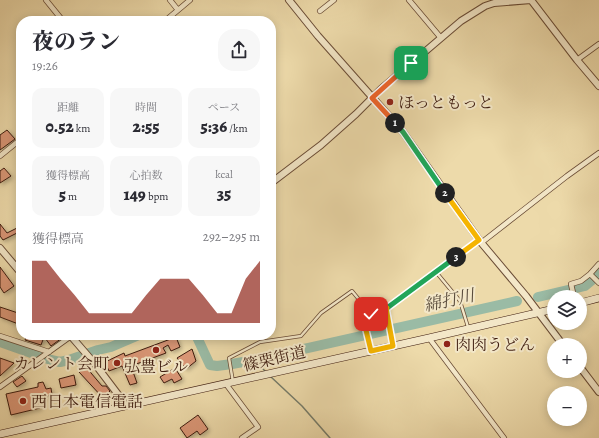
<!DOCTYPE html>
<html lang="ja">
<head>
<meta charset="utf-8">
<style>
  :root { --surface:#fff; --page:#f7f7f7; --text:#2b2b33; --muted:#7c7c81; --accent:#8f2418 }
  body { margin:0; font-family:Alegreya,"Noto Serif JP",serif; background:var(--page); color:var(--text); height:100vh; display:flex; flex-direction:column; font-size:15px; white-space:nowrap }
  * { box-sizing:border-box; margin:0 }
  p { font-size:13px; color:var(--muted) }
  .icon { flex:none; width:22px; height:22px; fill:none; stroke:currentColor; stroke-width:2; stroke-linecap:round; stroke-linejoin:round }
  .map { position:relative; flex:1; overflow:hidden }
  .drawer { position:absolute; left:16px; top:16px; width:260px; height:324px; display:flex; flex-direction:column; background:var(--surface); border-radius:16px; box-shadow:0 2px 10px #0003 }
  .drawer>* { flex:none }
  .buttons { position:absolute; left:547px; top:290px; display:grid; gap:8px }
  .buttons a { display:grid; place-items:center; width:40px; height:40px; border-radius:50%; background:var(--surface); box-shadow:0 2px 10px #0003; font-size:20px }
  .pin { position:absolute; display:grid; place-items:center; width:34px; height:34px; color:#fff; margin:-17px; border-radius:8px; box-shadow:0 2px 6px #0006 }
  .km { position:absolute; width:20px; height:20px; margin:-10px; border-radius:50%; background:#222; color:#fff; font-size:11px; line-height:20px; text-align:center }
  .round { display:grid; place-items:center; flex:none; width:42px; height:42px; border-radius:16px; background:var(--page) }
  .head { display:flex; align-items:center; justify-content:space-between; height:68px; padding:0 16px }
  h1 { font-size:22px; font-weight:800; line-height:30px }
  .figures { display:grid; grid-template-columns:repeat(3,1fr); gap:6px; height:68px; padding:4px 16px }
  .figures div { display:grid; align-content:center; border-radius:10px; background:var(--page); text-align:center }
  .figures b { font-size:17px; font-weight:800 }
  .figures small { font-size:11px; font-weight:400 }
  .figures p { font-size:11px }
  .chart { height:112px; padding:8px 16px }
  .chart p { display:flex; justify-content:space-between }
  .chart svg { width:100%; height:72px; margin-top:4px; fill:var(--accent); opacity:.7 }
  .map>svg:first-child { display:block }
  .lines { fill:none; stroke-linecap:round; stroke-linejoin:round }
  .stream { stroke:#757b69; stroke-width:1.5 }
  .river { stroke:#9abba5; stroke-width:10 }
  .building { fill:#da9676; stroke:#3e1c0f; filter:url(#shadow) }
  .service-casing { stroke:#6a4c36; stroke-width:4 }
  .minor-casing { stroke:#6a4c36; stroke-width:6 }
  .tertiary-casing { stroke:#6a4c36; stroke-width:8 }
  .secondary-casing { stroke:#3e1c0f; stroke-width:8 }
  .service { stroke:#f3e7c8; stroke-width:2.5 }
  .minor { stroke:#f3e7c8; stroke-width:4.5 }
  .tertiary { stroke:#f3e7c8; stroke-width:6 }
  .secondary { stroke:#f3e7c8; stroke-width:7 }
  .split-1-casing { stroke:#fff; stroke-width:8 }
  .split-2-casing { stroke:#fff; stroke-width:8 }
  .split-3-casing { stroke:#fff; stroke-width:8 }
  .split-4-casing { stroke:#fff; stroke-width:8 }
  .split-5-casing { stroke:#fff; stroke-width:8 }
  .split-1 { stroke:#f0652b; stroke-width:5 }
  .split-2 { stroke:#22a559; stroke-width:5 }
  .split-3 { stroke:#f5b400; stroke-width:5 }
  .split-4 { stroke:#22a559; stroke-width:5 }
  .split-5 { stroke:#f5b400; stroke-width:5 }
  .poi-dot { fill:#8f2418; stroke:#f3e7c8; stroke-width:1.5 }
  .labels { text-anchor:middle; stroke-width:4; stroke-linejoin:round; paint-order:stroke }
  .poi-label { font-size:16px; fill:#3e1c0f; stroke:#f3e7c8; text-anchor:start }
  .street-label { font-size:16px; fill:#3e1c0f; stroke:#f3e7c8 }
  .water-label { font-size:17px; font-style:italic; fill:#5a4c3c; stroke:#f3e7c8 }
</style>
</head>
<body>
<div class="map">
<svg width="599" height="438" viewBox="0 0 599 438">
  <defs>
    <filter id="shadow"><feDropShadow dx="2" dy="2" stdDeviation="2" flood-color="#0004"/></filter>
  </defs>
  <rect width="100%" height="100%" fill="#eddaaa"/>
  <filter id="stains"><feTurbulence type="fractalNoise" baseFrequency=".005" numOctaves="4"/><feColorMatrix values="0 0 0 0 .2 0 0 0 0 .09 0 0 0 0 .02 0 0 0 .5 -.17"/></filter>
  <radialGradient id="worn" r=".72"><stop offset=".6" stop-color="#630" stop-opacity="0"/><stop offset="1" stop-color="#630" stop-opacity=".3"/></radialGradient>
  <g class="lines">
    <path class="stream" d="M 254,360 L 266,372
      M 270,376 L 302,406 L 330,438"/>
    <path class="river" d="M 538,297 L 585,286 L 591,281 L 599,271
      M 196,335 L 210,365 L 217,366 L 232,364 L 254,360 L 517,301
      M 0,342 L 51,360 L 60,362 L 69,360 L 98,350 L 111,347 L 139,335"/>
  </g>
  <path class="building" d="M 7,130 L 15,139 L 0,150 L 0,135 Z
    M 4,168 L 11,176 L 0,183 L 0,171 Z
    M 0,224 L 7,233 L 21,226 L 21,231 L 3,240 L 0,236 Z
    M 0,267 L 14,286 L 4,293 L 0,287 Z
    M 0,307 L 21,314 L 21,325 L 0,317 Z
    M 27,335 L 37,335 L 44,337 L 41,345 L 25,340 Z
    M 50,335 L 66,335 L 51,346 L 45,338 Z
    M 176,337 L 180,347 L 171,351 L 168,345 L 163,348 L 166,353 L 131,366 L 137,383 L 130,385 L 122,366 L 109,371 L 105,362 L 124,353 L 125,356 Z
    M 192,349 L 196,361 L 186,369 L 177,358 Z
    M 0,358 L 14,363 L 0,376 Z
    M 86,367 L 102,386 L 106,386 L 110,391 L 103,398 L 79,372 Z
    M 175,368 L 182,379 L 174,383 L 172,379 L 164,383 L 160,377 Z
    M 74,375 L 76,385 L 61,388 L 59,379 Z
    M 22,376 L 26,381 L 17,387 L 13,382 Z
    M 43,382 L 46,389 L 51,388 L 52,395 L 38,398 L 40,408 L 11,415 L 6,394 L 38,387 L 38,383 Z
    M 198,415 L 208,429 L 200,435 L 197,431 L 187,438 L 180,428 Z"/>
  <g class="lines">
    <g class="service-casing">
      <path id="service" d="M 436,272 L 460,301 L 468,327
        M 393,346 L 386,308 L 479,241
        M 233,382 L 229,358 L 260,342 L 301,336 L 321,313 L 352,291 L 371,314 L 365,326 L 371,349"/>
    </g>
    <g class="minor-casing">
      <path id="minor" d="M 46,0 L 63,21
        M 170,0 L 178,10
        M 409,0 L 441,38
        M 320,11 L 334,0
        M 165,21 L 190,0
        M 577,60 L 599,44
        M 0,156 L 21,139
        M 481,243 L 567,176 L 599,153
        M 599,264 L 590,274 L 599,283
        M 574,297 L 571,284 L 581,281 L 590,274
        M 0,336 L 49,352
        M 429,338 L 504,438
        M 226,384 L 258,427 L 242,438
        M 0,387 L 71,336"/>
    </g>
    <g class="tertiary-casing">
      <path id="tertiary" d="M 289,0 L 318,36 L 403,132 L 479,240 L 526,296 L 563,345
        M 531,0 L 577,60 L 599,86
        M 271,183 L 321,145 L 356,114 L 381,89 L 461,21 L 485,6 L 494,3 L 531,0
        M 0,248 L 21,273
        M 70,335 L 95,364 L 123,401 L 125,406
        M 580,367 L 599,392"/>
    </g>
    <g class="secondary-casing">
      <path id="secondary" d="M 580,303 L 599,298
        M 0,434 L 429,338 L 554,309"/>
    </g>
    <use href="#service" class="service"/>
    <use href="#minor" class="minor"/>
    <use href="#tertiary" class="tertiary"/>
    <use href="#secondary" class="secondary"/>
  </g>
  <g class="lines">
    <g class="split-1-casing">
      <path id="split-1" d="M 395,123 L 372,98 L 411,63"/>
    </g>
    <g class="split-2-casing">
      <path id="split-2" d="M 395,123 L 403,132 L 445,193"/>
    </g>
    <g class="split-3-casing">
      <path id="split-3" d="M 445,193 L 479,240 L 456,257"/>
    </g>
    <g class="split-4-casing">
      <path id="split-4" d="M 387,308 L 456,257"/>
    </g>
    <g class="split-5-casing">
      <path id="split-5" d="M 371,314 L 365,326 L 371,351 L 393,346 L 386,308 L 387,308"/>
    </g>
    <use href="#split-1" class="split-1"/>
    <use href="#split-2" class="split-2"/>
    <use href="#split-3" class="split-3"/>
    <use href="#split-4" class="split-4"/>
    <use href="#split-5" class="split-5"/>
  </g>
  <g class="poi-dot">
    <circle cx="390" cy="102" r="4"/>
    <circle cx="447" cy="344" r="4"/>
    <circle cx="156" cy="350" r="4"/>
    <circle cx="117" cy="363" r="4"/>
    <circle cx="23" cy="401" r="4"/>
  </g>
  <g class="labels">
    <g class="poi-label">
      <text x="398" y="108">ほっともっと</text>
      <text x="455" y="350">肉肉うどん</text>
      <text x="109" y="369" text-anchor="end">カレント会町</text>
      <text x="156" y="372" text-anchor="middle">弘豊ビル</text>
      <text x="31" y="407">西日本電信電話</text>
    </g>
    <g class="street-label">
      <text transform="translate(274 358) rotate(-13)" y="6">篠栗街道</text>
    </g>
    <g class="water-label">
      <text transform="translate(449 300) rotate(-12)" y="6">綿打川</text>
    </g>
  </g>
  <rect width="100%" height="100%" filter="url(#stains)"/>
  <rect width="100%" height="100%" fill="url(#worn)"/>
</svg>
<div class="buttons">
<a><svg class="icon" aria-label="layers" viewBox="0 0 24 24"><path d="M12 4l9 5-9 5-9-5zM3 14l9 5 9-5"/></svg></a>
<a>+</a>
<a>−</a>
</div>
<div class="pin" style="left:411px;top:63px;background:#1e9e55"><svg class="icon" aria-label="arrive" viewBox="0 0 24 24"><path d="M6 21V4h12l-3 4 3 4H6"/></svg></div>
<div class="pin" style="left:371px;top:314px;background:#d93025"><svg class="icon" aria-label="check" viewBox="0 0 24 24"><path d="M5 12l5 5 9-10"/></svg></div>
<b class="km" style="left:395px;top:123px">1</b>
<b class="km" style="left:445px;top:193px">2</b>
<b class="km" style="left:456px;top:257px">3</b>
<section class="drawer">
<div class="head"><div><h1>夜のラン</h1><p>19:26</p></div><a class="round"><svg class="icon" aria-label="share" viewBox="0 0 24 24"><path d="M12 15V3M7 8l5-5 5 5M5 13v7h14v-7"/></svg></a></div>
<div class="figures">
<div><p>距離</p><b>0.52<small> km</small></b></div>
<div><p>時間</p><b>2:55</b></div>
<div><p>ペース</p><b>5:36<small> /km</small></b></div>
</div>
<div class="figures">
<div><p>獲得標高</p><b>5<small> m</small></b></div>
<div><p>心拍数</p><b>149<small> bpm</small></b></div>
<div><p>kcal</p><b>35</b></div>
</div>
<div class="chart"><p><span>獲得標高</span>292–295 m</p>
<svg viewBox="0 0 160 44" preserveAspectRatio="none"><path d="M0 44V6L10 6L20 17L30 27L40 38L50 38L60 38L70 38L80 27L90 17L100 17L110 17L120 27L130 38L140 38L150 17L160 6V44z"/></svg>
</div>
</section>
</div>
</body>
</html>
